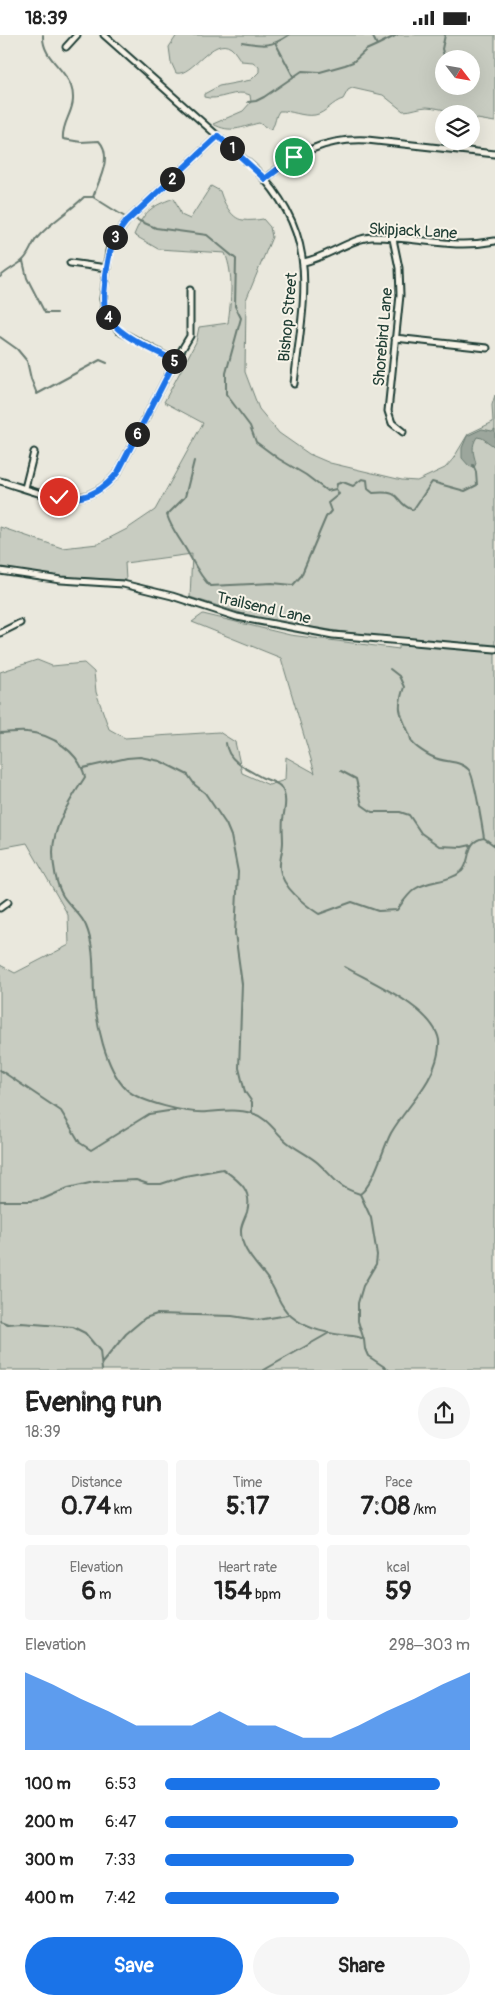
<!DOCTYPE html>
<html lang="en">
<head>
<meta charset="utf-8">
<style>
  :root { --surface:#fff; --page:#f6f6f6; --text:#222; --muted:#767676; --accent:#1a73e8 }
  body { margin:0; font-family:Pangolin,sans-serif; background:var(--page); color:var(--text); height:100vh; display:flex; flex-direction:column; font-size:19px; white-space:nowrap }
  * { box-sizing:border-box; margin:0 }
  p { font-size:16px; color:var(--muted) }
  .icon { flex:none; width:28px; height:28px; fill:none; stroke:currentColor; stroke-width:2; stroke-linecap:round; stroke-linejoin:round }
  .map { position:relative; height:1335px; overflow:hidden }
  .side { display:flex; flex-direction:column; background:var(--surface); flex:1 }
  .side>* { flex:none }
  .needle { width:32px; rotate:121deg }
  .tools { position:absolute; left:435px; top:15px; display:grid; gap:10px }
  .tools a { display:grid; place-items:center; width:45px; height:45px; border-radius:50%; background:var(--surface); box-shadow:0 5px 20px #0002; font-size:25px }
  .pin { position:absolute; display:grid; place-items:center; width:42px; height:42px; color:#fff; margin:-21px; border:2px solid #fff; border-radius:50%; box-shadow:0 1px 5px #0007 }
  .km { position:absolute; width:25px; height:25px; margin:-12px; border-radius:50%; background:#222; color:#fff; font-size:14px; line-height:25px; text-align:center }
  .round { display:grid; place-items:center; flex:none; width:52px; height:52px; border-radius:26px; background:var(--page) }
  .head { display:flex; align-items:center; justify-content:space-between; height:85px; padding:0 25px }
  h1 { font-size:28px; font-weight:700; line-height:38px }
  .metrics { display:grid; grid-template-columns:repeat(3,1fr); gap:8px; height:85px; padding:5px 25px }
  .metrics div { display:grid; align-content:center; border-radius:5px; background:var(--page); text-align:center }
  .metrics b { font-size:25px; font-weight:700 }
  .metrics small { font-size:14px; font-weight:400 }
  .metrics p { font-size:14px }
  .chart { height:140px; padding:10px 25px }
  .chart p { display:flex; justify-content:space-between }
  .chart svg { width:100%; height:90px; margin-top:5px; fill:var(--accent); opacity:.7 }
  .cta { display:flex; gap:10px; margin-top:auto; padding:10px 25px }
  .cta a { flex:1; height:58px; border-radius:30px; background:var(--accent); color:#fff; font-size:20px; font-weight:700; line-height:58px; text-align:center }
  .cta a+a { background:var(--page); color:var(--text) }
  ul { padding:0 25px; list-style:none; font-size:16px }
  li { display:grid; grid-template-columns:80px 60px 1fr; align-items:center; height:38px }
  li i { height:12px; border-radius:6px; background:var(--accent) }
  .status { display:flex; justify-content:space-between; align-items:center; height:35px; padding:0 25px; background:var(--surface); direction:ltr }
  .status svg { height:14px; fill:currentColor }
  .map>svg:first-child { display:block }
  .green { fill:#c8ccc1; stroke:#74847a; fill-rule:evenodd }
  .water { fill:#9ca69c; stroke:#6a7c72 }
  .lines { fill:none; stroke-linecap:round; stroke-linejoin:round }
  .stream { stroke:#6a7c72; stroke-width:2 }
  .street-casing { stroke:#1f3d34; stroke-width:9 }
  .street { stroke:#f7f3e8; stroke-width:5 }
  .route-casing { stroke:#fff; stroke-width:10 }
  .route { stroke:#1a73e8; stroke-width:6 }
  .labels { text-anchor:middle; stroke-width:4; stroke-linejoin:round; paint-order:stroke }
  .street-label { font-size:16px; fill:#1f3d34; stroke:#f7f3e8 }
</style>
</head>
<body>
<div class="status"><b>18:39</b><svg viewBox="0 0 49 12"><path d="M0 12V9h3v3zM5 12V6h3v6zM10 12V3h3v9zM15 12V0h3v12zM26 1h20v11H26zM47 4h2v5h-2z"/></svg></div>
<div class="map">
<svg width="495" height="1335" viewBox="0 0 495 1335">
  <rect width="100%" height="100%" fill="#eae8dd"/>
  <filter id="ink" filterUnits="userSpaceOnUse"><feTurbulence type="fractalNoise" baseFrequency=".02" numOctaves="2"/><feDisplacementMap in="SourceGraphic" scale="10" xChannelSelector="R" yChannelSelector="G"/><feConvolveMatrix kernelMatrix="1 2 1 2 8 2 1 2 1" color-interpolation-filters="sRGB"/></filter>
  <g filter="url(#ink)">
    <path class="green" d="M 177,0 L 495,0 L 495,87 L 471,83 L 471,79 C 456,79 442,73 427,72 C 419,72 412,76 403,76 L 383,60 L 352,53 L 348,55 L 343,64 C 332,67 326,78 315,80 C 302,82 291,75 279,76 C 275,81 276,88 272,93 L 269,94 L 259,88 C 241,92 231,99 213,89 L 243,76 L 251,67 L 250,60 C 236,53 219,67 204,62 L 204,59 L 219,51 L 251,45 L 259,37 L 259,32 L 253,27 L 241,26 C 238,22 235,16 231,13 C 213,0 192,42 176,38 L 171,27 L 169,12 ZM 444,24 L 471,24 L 471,51 L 444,51 Z
      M 211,151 L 220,156 C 223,166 231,184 243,185 C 249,186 257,185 263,184 L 270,192 L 272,202 L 246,265 L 245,337 L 259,374 L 279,398 L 309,419 L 330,428 L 402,445 L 417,446 L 445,433 L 453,424 L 468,399 L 493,387 L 492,370 L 495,360 L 495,1335 L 0,1335 L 0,930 L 15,938 L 69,910 L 68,880 L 27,808 L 0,813 L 0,637 L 37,625 L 52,631 L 84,628 L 94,637 L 96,657 L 109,694 L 125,703 L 219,697 L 235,707 L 242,738 L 269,750 L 285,745 L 286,722 L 315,738 L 281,623 L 192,587 L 203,579 L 290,600 L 399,614 L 399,605 L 263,585 L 190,562 L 192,519 L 125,528 L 126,545 L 24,540 L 0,532 L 0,492 L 62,513 L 98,509 L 127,494 L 155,475 L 203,388 L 164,367 L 196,307 L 199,292 L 228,288 C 231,265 234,240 225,218 L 158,214 L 134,200 C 144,176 150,172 174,163 L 181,180 L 190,184 Z"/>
    <path class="water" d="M 482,394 L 492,396 L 495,394 L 495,412 L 482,403 L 477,402 C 471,411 473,418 476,428 L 474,433 L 469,431 L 462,423 L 462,413 L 467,401 Z"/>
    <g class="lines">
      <path class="stream" d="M 43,0 C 42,23 64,32 71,51 C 79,74 61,85 63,104 L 81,107 L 99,106 C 113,121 99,145 93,162
        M 372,0 L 377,10 L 397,0
        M 445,0 L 442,14 L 445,24
        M 242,7 C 264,11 271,12 289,0
        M 276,9 L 293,41
        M 248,67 L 256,66 L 264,62 L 302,36 L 320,37 L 345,30 L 353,27 L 366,15 L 377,10
        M 135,184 L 156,193 L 207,200 L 236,224 L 235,271 L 241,283 L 226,338 L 226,359 L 250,391 L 256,407 L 279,424 L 306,440 L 327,456 L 336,454
        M 23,226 L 27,243 L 45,278 L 57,278
        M 0,242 C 7,235 15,232 22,226 C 29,221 31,210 37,203 C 51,187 69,177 84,162 L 93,162 L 125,182
        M 0,302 L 17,314 L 27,326 L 31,344 L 37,359 L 100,325 L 107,328
        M 194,426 L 185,462 L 167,480 C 171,492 175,497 182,508 C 192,523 197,538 210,551 L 272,548 L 293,550 L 301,541 L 326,482 L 331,476 L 328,468 L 339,459 L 336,454 L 337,449 L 343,447 L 353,451 L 362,444 L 367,445 L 368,454 L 373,458 C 406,455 392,467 413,475 L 432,447 L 465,456 L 477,450 L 476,437 L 473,430
        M 390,634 L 399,641 L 404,652 C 397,672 399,677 408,696 C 410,699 410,703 412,707 C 415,712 428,720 433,722 C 444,728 461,725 469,735 C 475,743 482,791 484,803 L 495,811
        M 0,698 C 9,698 18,696 27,697 C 52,699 79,717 85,742 C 71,764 53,790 53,817 C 53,831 56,849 63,861 C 70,872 82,880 86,891 C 95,912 93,937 94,959 C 96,987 105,1033 126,1054 C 139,1067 189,1079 207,1077 C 222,1076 237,1074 252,1078 C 268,1083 275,1097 287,1107 C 297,1115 309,1120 318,1128 C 336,1144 335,1151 360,1159 L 371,1183 L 377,1220 L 376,1229 L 363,1251 L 358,1268 L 358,1286 L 364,1305 L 365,1314 L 368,1321 L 389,1335
        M 226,708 C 227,726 248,735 263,743 C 268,745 276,747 280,751 C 288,761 285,773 283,784 C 282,792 283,799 283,807 C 283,816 279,825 280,834 C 282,852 305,870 319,879 L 352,867 L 378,876 L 397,875 C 402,868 408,859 415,854 C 429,845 450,847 462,836 C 472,826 464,806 484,803
        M 83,733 L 127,723 L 140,722 L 160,726 L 188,740 L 195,750 L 205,758 L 226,789 L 231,801 L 238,837 L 235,898 L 242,949 L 239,1033 L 245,1057 L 252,1067 L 252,1078
        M 341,736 L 356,744 L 362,770 L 372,777 L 400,777 L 409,780 L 421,798 L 439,811 L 462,812 L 471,810
        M 345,932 C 371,947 433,973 439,1005 C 440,1018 434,1035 428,1045 C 417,1064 402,1079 391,1098 C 383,1113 373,1151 360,1159
        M 0,1035 L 61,1076 L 80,1108 L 91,1115 L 149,1079 L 175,1075
        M 0,1166 L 31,1166 L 43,1164 L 68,1153 L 94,1147 L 136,1145 L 148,1149 L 161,1149 L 185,1141 L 223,1134 C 239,1146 253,1155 247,1177 C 245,1183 241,1190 241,1195 C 240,1217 261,1232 271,1249 C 278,1260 280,1272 291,1281 C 305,1293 322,1297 341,1300 C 348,1301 357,1300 363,1304
        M 0,1286 L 8,1289 L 21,1288 L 73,1292 L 85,1298 L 100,1316 L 102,1335
        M 102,1328 L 126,1299 L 145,1283 L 157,1279 L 232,1281 L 258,1285 L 288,1280
        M 264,1335 L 329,1298"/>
      <g class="street-casing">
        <path id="street" d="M 104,0 L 255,134 C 323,202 303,264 294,349
          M 66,12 L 77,0
          M 265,144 C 297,118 324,103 367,105 L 495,119
          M 393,204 L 399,233 L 400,260 L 388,376 L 392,388 L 403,397
          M 304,227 C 327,222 352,203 372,202 C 416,201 449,215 495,206
          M 70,228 L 107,233
          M 395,303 L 487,313
          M 175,326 L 119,296 L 106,279 L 103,264 L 109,216 L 112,206 L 126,187 L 218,101
          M 0,446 C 45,459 83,481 118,437 L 175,326 L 190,301 L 190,255
          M 25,453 L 34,417
          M 0,536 L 61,545 L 123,549 L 172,561 L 237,582 L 333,600 L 495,614
          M 0,598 L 20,588
          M 0,873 L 8,867"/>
      </g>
      <use href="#street" class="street"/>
    </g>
  </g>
  <g class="lines" filter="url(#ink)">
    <g class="route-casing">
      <path id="route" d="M 59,462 C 84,467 103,456 118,437 L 175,326 C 155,315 114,300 106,278 C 102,266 105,253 106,240 C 109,217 111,206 126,187 L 218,101 L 265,144 L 294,122"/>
    </g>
    <use href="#route" class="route"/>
  </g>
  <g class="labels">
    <g class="street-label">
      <text transform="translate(413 195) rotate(3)" y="6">Skipjack Lane</text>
      <text transform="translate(287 282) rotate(-85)" y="6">Bishop Street</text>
      <text transform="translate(382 302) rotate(-85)" y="6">Shorebird Lane</text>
      <text transform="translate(264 572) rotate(13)" y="6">Trailsend Lane</text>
    </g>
  </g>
</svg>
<div class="tools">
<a><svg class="needle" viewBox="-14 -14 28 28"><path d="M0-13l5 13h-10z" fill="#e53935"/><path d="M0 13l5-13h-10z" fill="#767676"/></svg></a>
<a><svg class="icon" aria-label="layers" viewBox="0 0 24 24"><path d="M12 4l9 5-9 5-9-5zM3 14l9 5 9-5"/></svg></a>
</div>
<div class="pin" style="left:294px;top:122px;background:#1e9e55"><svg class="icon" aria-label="arrive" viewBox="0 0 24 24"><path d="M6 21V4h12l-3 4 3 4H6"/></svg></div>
<div class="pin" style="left:59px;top:462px;background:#d93025"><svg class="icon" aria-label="check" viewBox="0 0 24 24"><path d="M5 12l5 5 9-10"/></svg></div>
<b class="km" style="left:232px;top:113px">1</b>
<b class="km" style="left:172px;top:144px">2</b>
<b class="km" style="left:115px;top:202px">3</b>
<b class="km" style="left:108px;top:282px">4</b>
<b class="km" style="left:174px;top:326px">5</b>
<b class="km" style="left:137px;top:399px">6</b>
</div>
<section class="side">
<div class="head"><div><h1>Evening run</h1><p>18:39</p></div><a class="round"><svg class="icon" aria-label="share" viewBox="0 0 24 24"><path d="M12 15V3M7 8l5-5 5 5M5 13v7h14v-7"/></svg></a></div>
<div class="metrics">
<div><p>Distance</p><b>0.74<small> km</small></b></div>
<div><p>Time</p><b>5:17</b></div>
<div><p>Pace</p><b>7:08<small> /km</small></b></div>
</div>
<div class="metrics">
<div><p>Elevation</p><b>6<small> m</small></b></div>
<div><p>Heart rate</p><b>154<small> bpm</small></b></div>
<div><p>kcal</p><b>59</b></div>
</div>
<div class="chart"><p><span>Elevation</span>298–303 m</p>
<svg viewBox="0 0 160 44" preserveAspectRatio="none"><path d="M0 44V6L10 12L20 19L30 25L40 32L50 32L60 32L70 25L80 32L90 32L100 38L110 38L120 32L130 25L140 19L150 12L160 6V44z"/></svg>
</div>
<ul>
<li><b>100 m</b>6:53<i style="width:90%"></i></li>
<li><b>200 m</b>6:47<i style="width:96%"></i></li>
<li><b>300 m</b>7:33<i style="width:62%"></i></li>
<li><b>400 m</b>7:42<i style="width:57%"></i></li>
</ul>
<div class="cta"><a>Save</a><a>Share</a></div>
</section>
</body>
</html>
